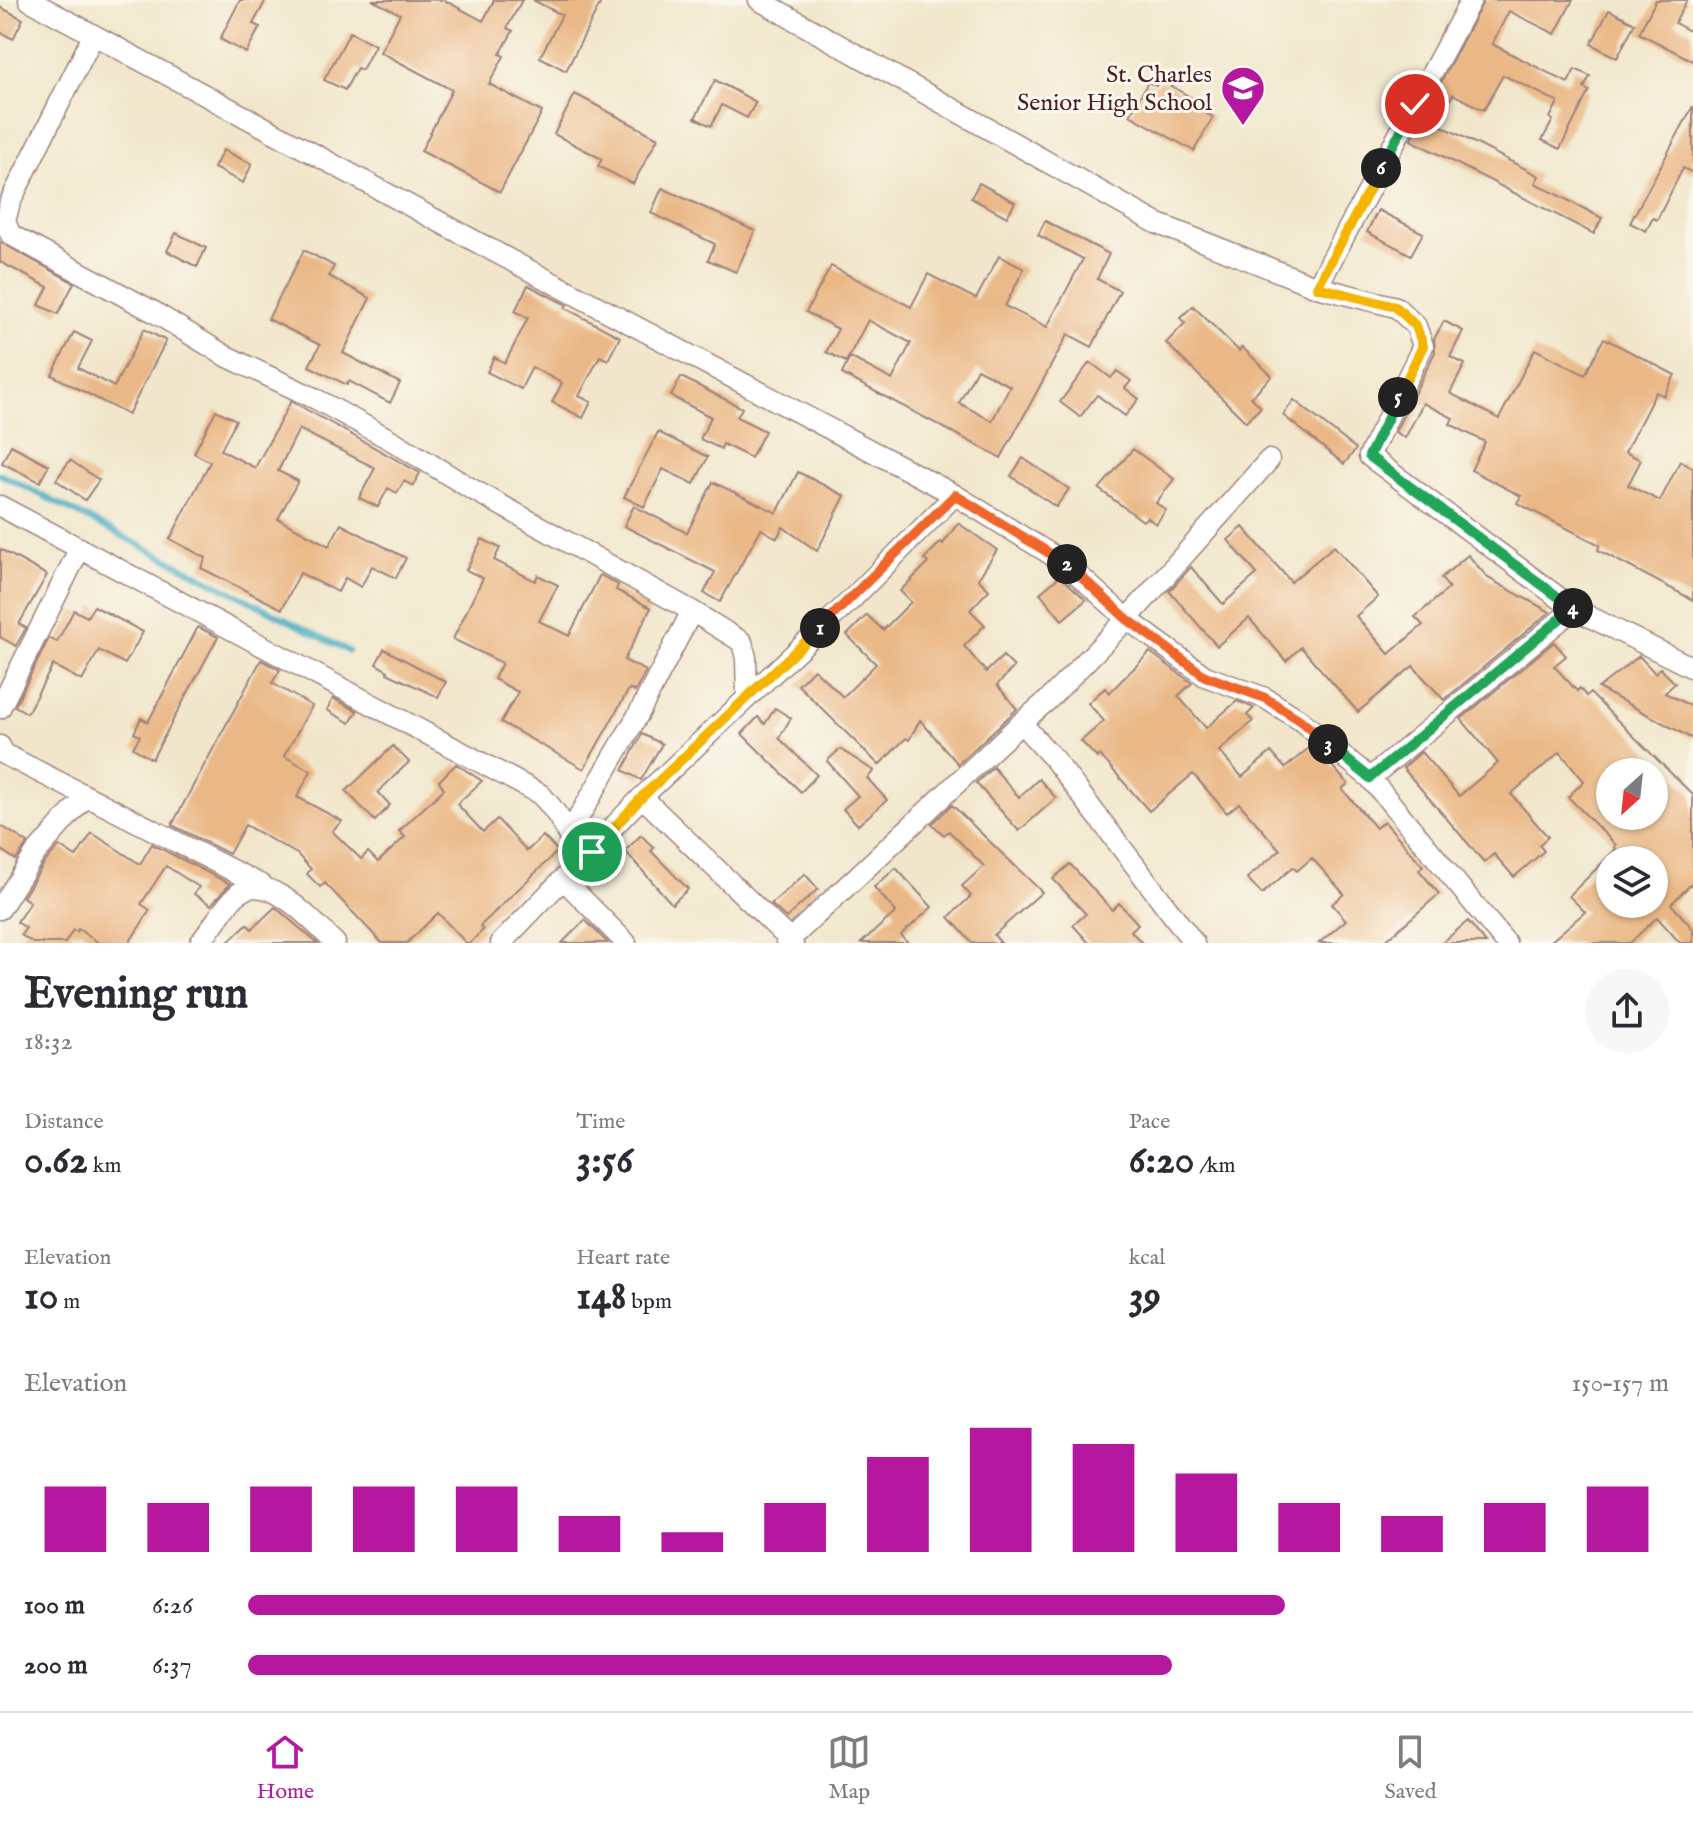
<!DOCTYPE html>
<html lang="en">
<head>
<meta charset="utf-8">
<style>
  :root { --surface:#fff; --page:#f7f7f7; --text:#2b2b33; --muted:#7c7c81; --line:#e1e1e2; --accent:#b5179e }
  body { margin:0; font-family:"IM FELL English",serif; background:var(--page); color:var(--text); height:100vh; display:flex; flex-direction:column; font-size:30px; white-space:nowrap }
  * { box-sizing:border-box; margin:0 }
  p { font-size:26px; color:var(--muted) }
  .icon { flex:none; width:44px; height:44px; fill:none; stroke:currentColor; stroke-width:2; stroke-linecap:round; stroke-linejoin:round }
  .map { position:relative; height:943px; overflow:hidden }
  .panel { display:flex; flex-direction:column; background:var(--surface); flex:1 }
  .panel>* { flex:none }
  .needle { width:52px; rotate:207deg }
  .controls { position:absolute; left:1596px; top:758px; display:grid; gap:16px }
  .controls a { display:grid; place-items:center; width:72px; height:72px; border-radius:50%; background:var(--surface); box-shadow:0 2px 6px #0004; font-size:40px }
  .pin { position:absolute; display:grid; place-items:center; width:68px; height:68px; color:#fff; margin:-34px; border:4px solid #fff; border-radius:50%; box-shadow:0 2px 8px #0007 }
  .km { position:absolute; width:40px; height:40px; margin:-20px; border-radius:50%; background:#222; color:#fff; font-size:22px; line-height:40px; text-align:center }
  .round { display:grid; place-items:center; flex:none; width:84px; height:84px; border-radius:42px; background:var(--page) }
  .overview { display:flex; align-items:center; justify-content:space-between; height:136px; padding:0 24px }
  h1 { font-size:44px; font-weight:800; line-height:60px }
  .stats { display:grid; grid-template-columns:repeat(3,1fr); gap:12px; height:136px; padding:8px 24px }
  .stats div { display:grid; align-content:center }
  .stats b { font-size:40px; font-weight:800 }
  .stats small { font-size:22px; font-weight:400 }
  .stats p { font-size:22px }
  .chart { height:224px; padding:16px 24px }
  .chart p { display:flex; justify-content:space-between }
  .chart svg { width:100%; height:144px; margin-top:8px; stroke:var(--accent); stroke-width:6 }
  ul { padding:0 24px; list-style:none; font-size:26px }
  li { display:grid; grid-template-columns:128px 96px 1fr; align-items:center; height:60px }
  li i { height:20px; border-radius:10px; background:var(--accent) }
  .tabs { display:flex; justify-content:space-around; align-items:center; height:112px; border-top:2px solid var(--line); background:var(--surface); font-size:22px; color:var(--muted) }
  .tabs a { display:grid; justify-items:center; gap:4px }
  .tabs .selected { color:var(--accent) }
  .map>svg:first-child { display:block }
  .lines { fill:none; stroke-linecap:round; stroke-linejoin:round }
  .stream { stroke:#41a9c1; stroke-width:6 }
  .building { fill:#eab886; fill-rule:evenodd }
  .street-casing { stroke:#9e827b; stroke-width:23 }
  .street { stroke:#fff; stroke-width:20 }
  .split-1-casing { stroke:#fff; stroke-width:16 }
  .split-2-casing { stroke:#fff; stroke-width:16 }
  .split-3-casing { stroke:#fff; stroke-width:16 }
  .split-4-casing { stroke:#fff; stroke-width:16 }
  .split-5-casing { stroke:#fff; stroke-width:16 }
  .split-6-casing { stroke:#fff; stroke-width:16 }
  .split-7-casing { stroke:#fff; stroke-width:16 }
  .split-1 { stroke:#f5b400; stroke-width:10 }
  .split-2 { stroke:#f0652b; stroke-width:10 }
  .split-3 { stroke:#f0652b; stroke-width:10 }
  .split-4 { stroke:#22a559; stroke-width:10 }
  .split-5 { stroke:#22a559; stroke-width:10 }
  .split-6 { stroke:#f5b400; stroke-width:10 }
  .split-7 { stroke:#22a559; stroke-width:10 }
  .labels { text-anchor:middle; stroke-width:6; stroke-linejoin:round; paint-order:stroke }
  .poi-label { font-size:24px; fill:#4a1f2b; stroke:#fbf7ec; text-anchor:end }
</style>
</head>
<body>
<div class="map">
<svg width="1693" height="943" viewBox="0 0 1693 943">
  <rect width="100%" height="100%" fill="#fbf7ec"/>
  <filter id="ink" filterUnits="userSpaceOnUse"><feTurbulence type="fractalNoise" baseFrequency=".0125" numOctaves="2"/><feDisplacementMap in="SourceGraphic" scale="16" xChannelSelector="R" yChannelSelector="G"/><feConvolveMatrix kernelMatrix="1 2 1 2 8 2 1 2 1" color-interpolation-filters="sRGB"/></filter>
  <filter id="wash" filterUnits="userSpaceOnUse"><feTurbulence type="fractalNoise" baseFrequency=".006" numOctaves="4" result="noise"/><feDisplacementMap in="SourceGraphic" scale="32" xChannelSelector="R" yChannelSelector="G"/><feGaussianBlur stdDeviation="1.8" result="paint"/><feColorMatrix in="noise" values="0 0 0 0 0 0 0 0 0 0 0 0 0 0 0 0 0 1.4 0 .05"/><feComposite in="paint" operator="in"/></filter>
  <g filter="url(#wash)">
    <rect width="100%" height="100%" fill="#f1e6cb"/>
    <g class="lines">
      <path class="stream" d="M 0,474 L 348,651
        M 603,851 L 671,783"/>
    </g>
    <g id="blocks">
      <path class="building" d="M 240,0 L 266,0 L 253,24 L 260,27 L 246,53 L 220,39 Z
        M 372,0 L 444,0 L 483,21 L 494,0 L 522,0 L 507,28 L 513,31 L 500,54 L 504,56 L 489,84 L 542,112 L 500,192 L 421,151 L 452,90 L 380,52 L 400,14 Z
        M 533,0 L 602,0 L 566,71 L 540,57 L 562,15 Z
        M 1484,0 L 1573,0 L 1555,34 L 1509,11 L 1492,44 L 1568,83 L 1575,69 L 1590,76 L 1584,88 L 1589,91 L 1560,149 L 1542,140 L 1553,120 L 1550,118 L 1558,102 L 1503,75 L 1484,110 L 1453,94 L 1438,124 L 1539,176 L 1535,183 L 1602,218 L 1594,234 L 1411,140 Z
        M 1656,0 L 1687,0 L 1675,23 L 1693,33 L 1693,61 L 1639,33 Z
        M 0,7 L 23,19 L 13,39 L 0,32 Z
        M 1609,10 L 1635,23 L 1617,58 L 1591,44 Z
        M 350,32 L 375,45 L 362,70 L 357,68 L 345,90 L 324,80 Z
        M 715,80 L 756,102 L 747,118 L 722,105 L 711,126 L 695,118 Z
        M 1160,80 L 1208,107 L 1205,113 L 1213,117 L 1194,151 L 1130,115 L 1148,82 L 1156,86 Z
        M 575,94 L 658,138 L 633,184 L 598,166 L 602,159 L 554,134 Z
        M 1693,106 L 1693,173 L 1683,168 L 1657,220 L 1653,218 L 1646,231 L 1630,223 Z
        M 223,150 L 252,164 L 243,183 L 214,168 Z
        M 979,183 L 1015,202 L 1007,217 L 971,198 Z
        M 662,188 L 755,231 L 736,272 L 708,260 L 715,244 L 651,213 Z
        M 1378,210 L 1423,233 L 1411,255 L 1367,232 Z
        M 1045,221 L 1109,254 L 1097,279 L 1120,291 L 1092,347 L 1068,334 L 1001,458 L 842,374 L 850,357 L 892,380 L 911,343 L 868,320 L 846,362 L 826,352 L 838,329 L 806,312 L 831,266 L 911,307 L 928,274 L 976,299 L 999,256 L 1024,269 L 1005,306 L 1047,327 L 1083,259 L 1038,235 ZM 977,369 L 1010,386 L 992,421 L 959,403 Z
        M 176,233 L 206,248 L 197,267 L 167,251 Z
        M 0,242 L 74,283 L 58,314 L 39,305 L 48,287 L 0,262 Z
        M 304,250 L 334,266 L 329,276 L 370,298 L 343,353 L 400,383 L 390,403 L 349,381 L 347,385 L 309,366 L 320,345 L 268,319 Z
        M 528,285 L 567,305 L 565,308 L 620,337 L 608,360 L 600,356 L 579,396 L 591,402 L 583,418 L 552,402 L 562,383 L 532,367 L 521,389 L 487,372 L 494,357 L 505,363 L 528,318 L 515,311 Z
        M 1193,306 L 1239,351 L 1242,347 L 1272,376 L 1251,397 L 1261,407 L 1246,422 L 1166,343 L 1185,323 L 1180,318 Z
        M 1444,321 L 1463,331 L 1450,357 L 1465,364 L 1450,393 L 1499,419 L 1535,349 L 1585,375 L 1604,338 L 1675,375 L 1664,396 L 1656,392 L 1625,452 L 1641,460 L 1628,485 L 1660,501 L 1680,461 L 1693,468 L 1693,600 L 1598,550 L 1600,545 L 1517,503 L 1521,496 L 1471,470 L 1485,442 L 1450,424 L 1453,418 L 1423,403 L 1405,438 L 1395,432 L 1435,352 L 1434,339 Z
        M 144,329 L 166,341 L 128,415 L 52,375 L 74,332 L 92,341 L 78,368 L 114,387 Z
        M 1090,362 L 1111,378 L 1117,371 L 1131,381 L 1125,388 L 1139,399 L 1125,416 L 1097,395 L 1080,417 L 1060,402 Z
        M 681,377 L 742,408 L 737,417 L 765,431 L 751,458 L 723,444 L 721,449 L 700,439 L 711,417 L 671,396 Z
        M 1294,400 L 1356,449 L 1344,464 L 1283,415 Z
        M 291,401 L 420,473 L 413,486 L 404,481 L 397,493 L 388,488 L 378,507 L 359,498 L 375,468 L 299,429 L 278,471 L 298,481 L 278,519 L 329,546 L 341,524 L 406,558 L 396,578 L 372,566 L 361,587 L 345,578 L 338,592 L 300,573 L 282,609 L 201,568 L 206,558 L 170,539 L 210,462 L 194,453 L 216,410 L 236,420 L 221,450 L 255,468 Z
        M 658,432 L 708,457 L 694,484 L 663,469 L 644,507 L 624,497 Z
        M 11,445 L 49,465 L 40,482 L 2,463 Z
        M 1133,449 L 1174,479 L 1156,503 L 1166,510 L 1156,524 L 1147,517 L 1143,521 L 1099,489 Z
        M 1023,458 L 1069,489 L 1056,507 L 1011,476 Z
        M 70,460 L 99,480 L 85,500 L 56,480 Z
        M 798,472 L 845,496 L 817,551 L 783,527 L 777,538 L 761,529 L 720,602 L 704,593 L 715,572 L 624,526 L 634,506 L 687,533 L 713,482 L 777,513 Z
        M 958,523 L 997,550 L 978,579 L 989,590 L 970,610 L 985,625 L 964,646 L 986,672 L 1003,656 L 1014,667 L 997,685 L 1017,709 L 958,764 L 920,720 L 909,740 L 906,738 L 879,765 L 798,685 L 814,669 L 843,697 L 876,664 L 847,635 L 867,615 L 883,630 L 911,602 L 900,591 L 928,563 L 924,559 L 941,542 L 943,544 Z
        M 1243,527 L 1291,582 L 1334,546 L 1378,597 L 1356,616 L 1389,654 L 1423,625 L 1415,617 L 1449,588 L 1441,578 L 1468,555 L 1488,578 L 1550,612 L 1444,700 L 1413,666 L 1358,712 L 1301,647 L 1286,661 L 1249,618 L 1217,646 L 1169,591 L 1191,567 L 1223,604 L 1257,574 L 1228,540 Z
        M 482,539 L 500,548 L 494,560 L 535,581 L 538,575 L 558,585 L 539,621 L 569,636 L 600,575 L 618,585 L 616,590 L 651,608 L 624,660 L 646,671 L 635,692 L 629,689 L 584,769 L 501,722 L 518,692 L 494,679 L 502,663 L 453,639 L 483,578 L 466,570 Z
        M 0,549 L 47,575 L 19,624 L 26,628 L 16,646 L 0,637 Z
        M 1060,576 L 1086,600 L 1062,620 L 1040,593 Z
        M 94,606 L 143,632 L 125,664 L 99,650 L 82,681 L 53,665 L 27,713 L 15,706 L 49,638 L 57,642 L 74,610 L 87,617 Z
        M 198,627 L 218,637 L 152,759 L 133,748 L 140,736 L 134,733 L 141,718 L 148,722 Z
        M 1554,642 L 1566,656 L 1554,666 L 1577,691 L 1580,688 L 1586,696 L 1590,693 L 1693,795 L 1693,882 L 1671,904 L 1693,929 L 1693,943 L 1680,943 L 1657,917 L 1630,943 L 1549,943 L 1585,912 L 1569,896 L 1616,849 L 1614,847 L 1616,845 L 1568,797 L 1584,781 L 1560,752 L 1511,794 L 1548,837 L 1539,845 L 1544,851 L 1514,877 L 1494,854 L 1484,862 L 1403,768 L 1421,752 L 1459,796 L 1498,763 L 1461,719 ZM 1610,772 L 1654,772 L 1654,816 L 1610,816 ZM 1610,860 L 1654,860 L 1654,904 L 1610,904 Z
        M 384,649 L 446,682 L 438,697 L 387,673 L 388,671 L 376,664 Z
        M 1150,652 L 1192,683 L 1178,696 L 1206,728 L 1237,701 L 1254,708 L 1247,715 L 1253,721 L 1219,751 L 1242,777 L 1271,752 L 1285,768 L 1311,746 L 1327,760 L 1348,784 L 1342,789 L 1376,828 L 1384,821 L 1423,866 L 1419,870 L 1439,894 L 1383,943 L 1319,943 L 1346,920 L 1332,904 L 1344,894 L 1312,858 L 1297,871 L 1293,867 L 1262,894 L 1247,878 L 1280,850 L 1239,803 L 1227,813 L 1193,774 L 1149,811 L 1100,755 L 1097,758 L 1081,741 L 1104,721 L 1088,703 L 1105,688 L 1109,693 Z
        M 1639,656 L 1655,673 L 1660,668 L 1675,683 L 1665,693 L 1693,707 L 1693,739 L 1598,688 Z
        M 261,660 L 280,670 L 272,683 L 312,706 L 284,756 L 311,771 L 297,797 L 342,821 L 332,831 L 361,859 L 368,852 L 378,862 L 405,837 L 399,831 L 444,789 L 439,781 L 456,764 L 482,781 L 457,804 L 483,832 L 497,819 L 527,851 L 543,836 L 558,851 L 480,926 L 483,930 L 470,943 L 466,943 L 438,913 L 407,943 L 382,943 L 325,883 L 320,887 L 307,874 L 311,869 L 297,854 L 245,825 L 229,854 L 172,825 Z
        M 333,698 L 357,711 L 350,723 L 327,710 Z
        M 775,708 L 791,718 L 779,738 L 817,775 L 801,792 L 742,734 L 758,717 L 765,724 Z
        M 642,734 L 662,744 L 641,780 L 623,770 Z
        M 393,746 L 409,762 L 378,792 L 390,805 L 375,821 L 346,791 Z
        M 840,749 L 874,771 L 867,778 L 887,800 L 858,825 L 843,809 L 858,796 L 827,761 Z
        M 993,767 L 1019,797 L 1039,779 L 1056,798 L 1019,831 L 976,783 Z
        M 952,805 L 1042,892 L 994,935 L 1001,943 L 972,943 L 949,917 L 971,896 L 962,886 L 984,866 L 949,831 L 944,835 L 932,824 Z
        M 0,825 L 28,843 L 16,860 L 0,849 Z
        M 92,833 L 140,864 L 152,844 L 230,884 L 211,905 L 194,894 L 199,887 L 166,866 L 141,904 L 150,910 L 129,943 L 99,943 L 78,929 L 77,932 L 73,930 L 65,943 L 33,943 L 21,935 L 26,928 L 17,922 L 30,902 L 23,897 L 45,862 L 59,846 L 76,857 Z
        M 641,835 L 654,848 L 651,851 L 688,889 L 672,904 L 625,851 Z
        M 1070,864 L 1112,910 L 1119,903 L 1138,924 L 1131,931 L 1142,943 L 1089,943 L 1073,925 L 1086,914 L 1053,879 Z
        M 896,868 L 932,907 L 901,935 L 908,943 L 861,943 L 896,912 L 874,887 Z
        M 805,874 L 818,889 L 786,918 L 771,904 Z
        M 275,907 L 317,943 L 227,943 L 247,924 L 252,929 Z
        M 585,920 L 608,943 L 562,943 Z
        M 1468,921 L 1486,943 L 1442,943 Z"/>
    </g>
  </g>
  <g filter="url(#ink)">
    <use href="#blocks" fill-opacity="0" stroke="#9e827b" stroke-width="2"/>
    <g class="lines">
      <g class="street-casing">
        <path id="street" d="M 29,0 L 523,267 L 955,495 L 1065,563 L 1127,619 L 1048,700 L 1021,723 L 1054,759 L 1194,943
          M 759,0 L 1156,223 L 1317,287 L 1396,307 L 1416,326 L 1423,346 L 1369,456 L 1574,609 L 1693,668
          M 93,36 L 10,202 L 5,222 L 11,235 L 154,312 L 224,355 L 314,398 L 391,440 L 470,488 L 692,611 L 638,715 L 569,834
          M 1317,287 L 1471,0
          M 1269,460 L 1127,619 L 1205,676 L 1265,698 L 1300,720 L 1370,778 L 1506,943
          M 0,506 L 540,794 C 563,818 568,833 579,864
          M 692,611 L 742,642 L 746,658 L 747,697
          M 0,708 L 80,548
          M 0,746 L 4,754 L 263,886
          M 1370,778 L 1574,609
          M 642,797 L 793,943
          M 563,879 L 626,943
          M 0,909 L 35,854 L 86,796
          M 200,943 C 212,928 224,906 238,894 C 267,868 315,924 335,943
          M 501,943 L 642,797 L 851,600 L 955,495
          M 786,943 L 1021,723"/>
      </g>
      <use href="#street" class="street"/>
    </g>
  </g>
  <g class="lines" filter="url(#ink)">
    <g class="split-1-casing">
      <path id="split-1" d="M 592,852 L 642,797 L 820,628"/>
    </g>
    <g class="split-2-casing">
      <path id="split-2" d="M 820,628 L 955,495 L 1067,564"/>
    </g>
    <g class="split-3-casing">
      <path id="split-3" d="M 1067,564 L 1127,619 L 1205,676 L 1265,698 L 1300,720 L 1328,744"/>
    </g>
    <g class="split-4-casing">
      <path id="split-4" d="M 1328,744 L 1370,778 L 1573,608"/>
    </g>
    <g class="split-5-casing">
      <path id="split-5" d="M 1398,397 L 1369,456 L 1573,608"/>
    </g>
    <g class="split-6-casing">
      <path id="split-6" d="M 1381,168 L 1317,287 L 1396,307 L 1416,326 L 1423,346 L 1398,397"/>
    </g>
    <g class="split-7-casing">
      <path id="split-7" d="M 1381,168 L 1415,104"/>
    </g>
    <use href="#split-1" class="split-1"/>
    <use href="#split-2" class="split-2"/>
    <use href="#split-3" class="split-3"/>
    <use href="#split-4" class="split-4"/>
    <use href="#split-5" class="split-5"/>
    <use href="#split-6" class="split-6"/>
    <use href="#split-7" class="split-7"/>
  </g>
  <defs>
    <g id="school-pin" transform="scale(2.3)"><path d="M0 17L-7.5 6A9.5 9.5 0 1 1 7.5 6Z" fill="#b5179e" stroke="#fbf7ec"/><path d="M0-5L7-2L0 1L-7-2ZM-4 1L0 2.5L4 1V4Q0 6-4 4Z" fill="#fff"/></g>
  </defs>
  <g fill-rule="evenodd">
    <use href="#school-pin" x="1243" y="88"/>
  </g>
  <g class="labels">
    <g class="poi-label">
      <text x="1212" y="82">St. Charles<tspan x="1212" dy="28">Senior High School</tspan></text>
    </g>
  </g>
</svg>
<div class="controls">
<a><svg class="needle" viewBox="-14 -14 28 28"><path d="M0-13l5 13h-10z" fill="#e53935"/><path d="M0 13l5-13h-10z" fill="#7c7c81"/></svg></a>
<a><svg class="icon" aria-label="layers" viewBox="0 0 24 24"><path d="M12 4l9 5-9 5-9-5zM3 14l9 5 9-5"/></svg></a>
</div>
<div class="pin" style="left:592px;top:852px;background:#1e9e55"><svg class="icon" aria-label="arrive" viewBox="0 0 24 24"><path d="M6 21V4h12l-3 4 3 4H6"/></svg></div>
<div class="pin" style="left:1415px;top:104px;background:#d93025"><svg class="icon" aria-label="check" viewBox="0 0 24 24"><path d="M5 12l5 5 9-10"/></svg></div>
<b class="km" style="left:820px;top:628px">1</b>
<b class="km" style="left:1067px;top:564px">2</b>
<b class="km" style="left:1328px;top:744px">3</b>
<b class="km" style="left:1573px;top:608px">4</b>
<b class="km" style="left:1398px;top:397px">5</b>
<b class="km" style="left:1381px;top:168px">6</b>
</div>
<section class="panel">
<div class="overview"><div><h1>Evening run</h1><p>18:32</p></div><a class="round"><svg class="icon" aria-label="share" viewBox="0 0 24 24"><path d="M12 15V3M7 8l5-5 5 5M5 13v7h14v-7"/></svg></a></div>
<div class="stats">
<div><p>Distance</p><b>0.62<small> km</small></b></div>
<div><p>Time</p><b>3:56</b></div>
<div><p>Pace</p><b>6:20<small> /km</small></b></div>
</div>
<div class="stats">
<div><p>Elevation</p><b>10<small> m</small></b></div>
<div><p>Heart rate</p><b>148<small> bpm</small></b></div>
<div><p>kcal</p><b>39</b></div>
</div>
<div class="chart"><p><span>Elevation</span>150–157 m</p>
<svg viewBox="0 0 160 44" preserveAspectRatio="none"><path d="M5 44V24M15 44V29M25 44V24M35 44V24M45 44V24M55 44V33M65 44V38M75 44V29M85 44V15M95 44V6M105 44V11M115 44V20M125 44V29M135 44V33M145 44V29M155 44V24"/></svg>
</div>
<ul>
<li><b>100 m</b>6:26<i style="width:73%"></i></li>
<li><b>200 m</b>6:37<i style="width:65%"></i></li>
</ul>
</section>
<nav class="tabs">
<a class="selected"><svg class="icon" aria-label="home" viewBox="0 0 24 24"><path d="M3 11l9-7 9 7M6 9v11h12V9"/></svg>Home</a>
<a><svg class="icon" aria-label="map" viewBox="0 0 24 24"><path d="M3 6l6-2 6 2 6-2v14l-6 2-6-2-6 2zM9 4v14M15 6v14"/></svg>Map</a>
<a><svg class="icon" aria-label="saved" viewBox="0 0 24 24"><path d="M7 4h10v16l-5-4-5 4z"/></svg>Saved</a>
</nav>
</body>
</html>
